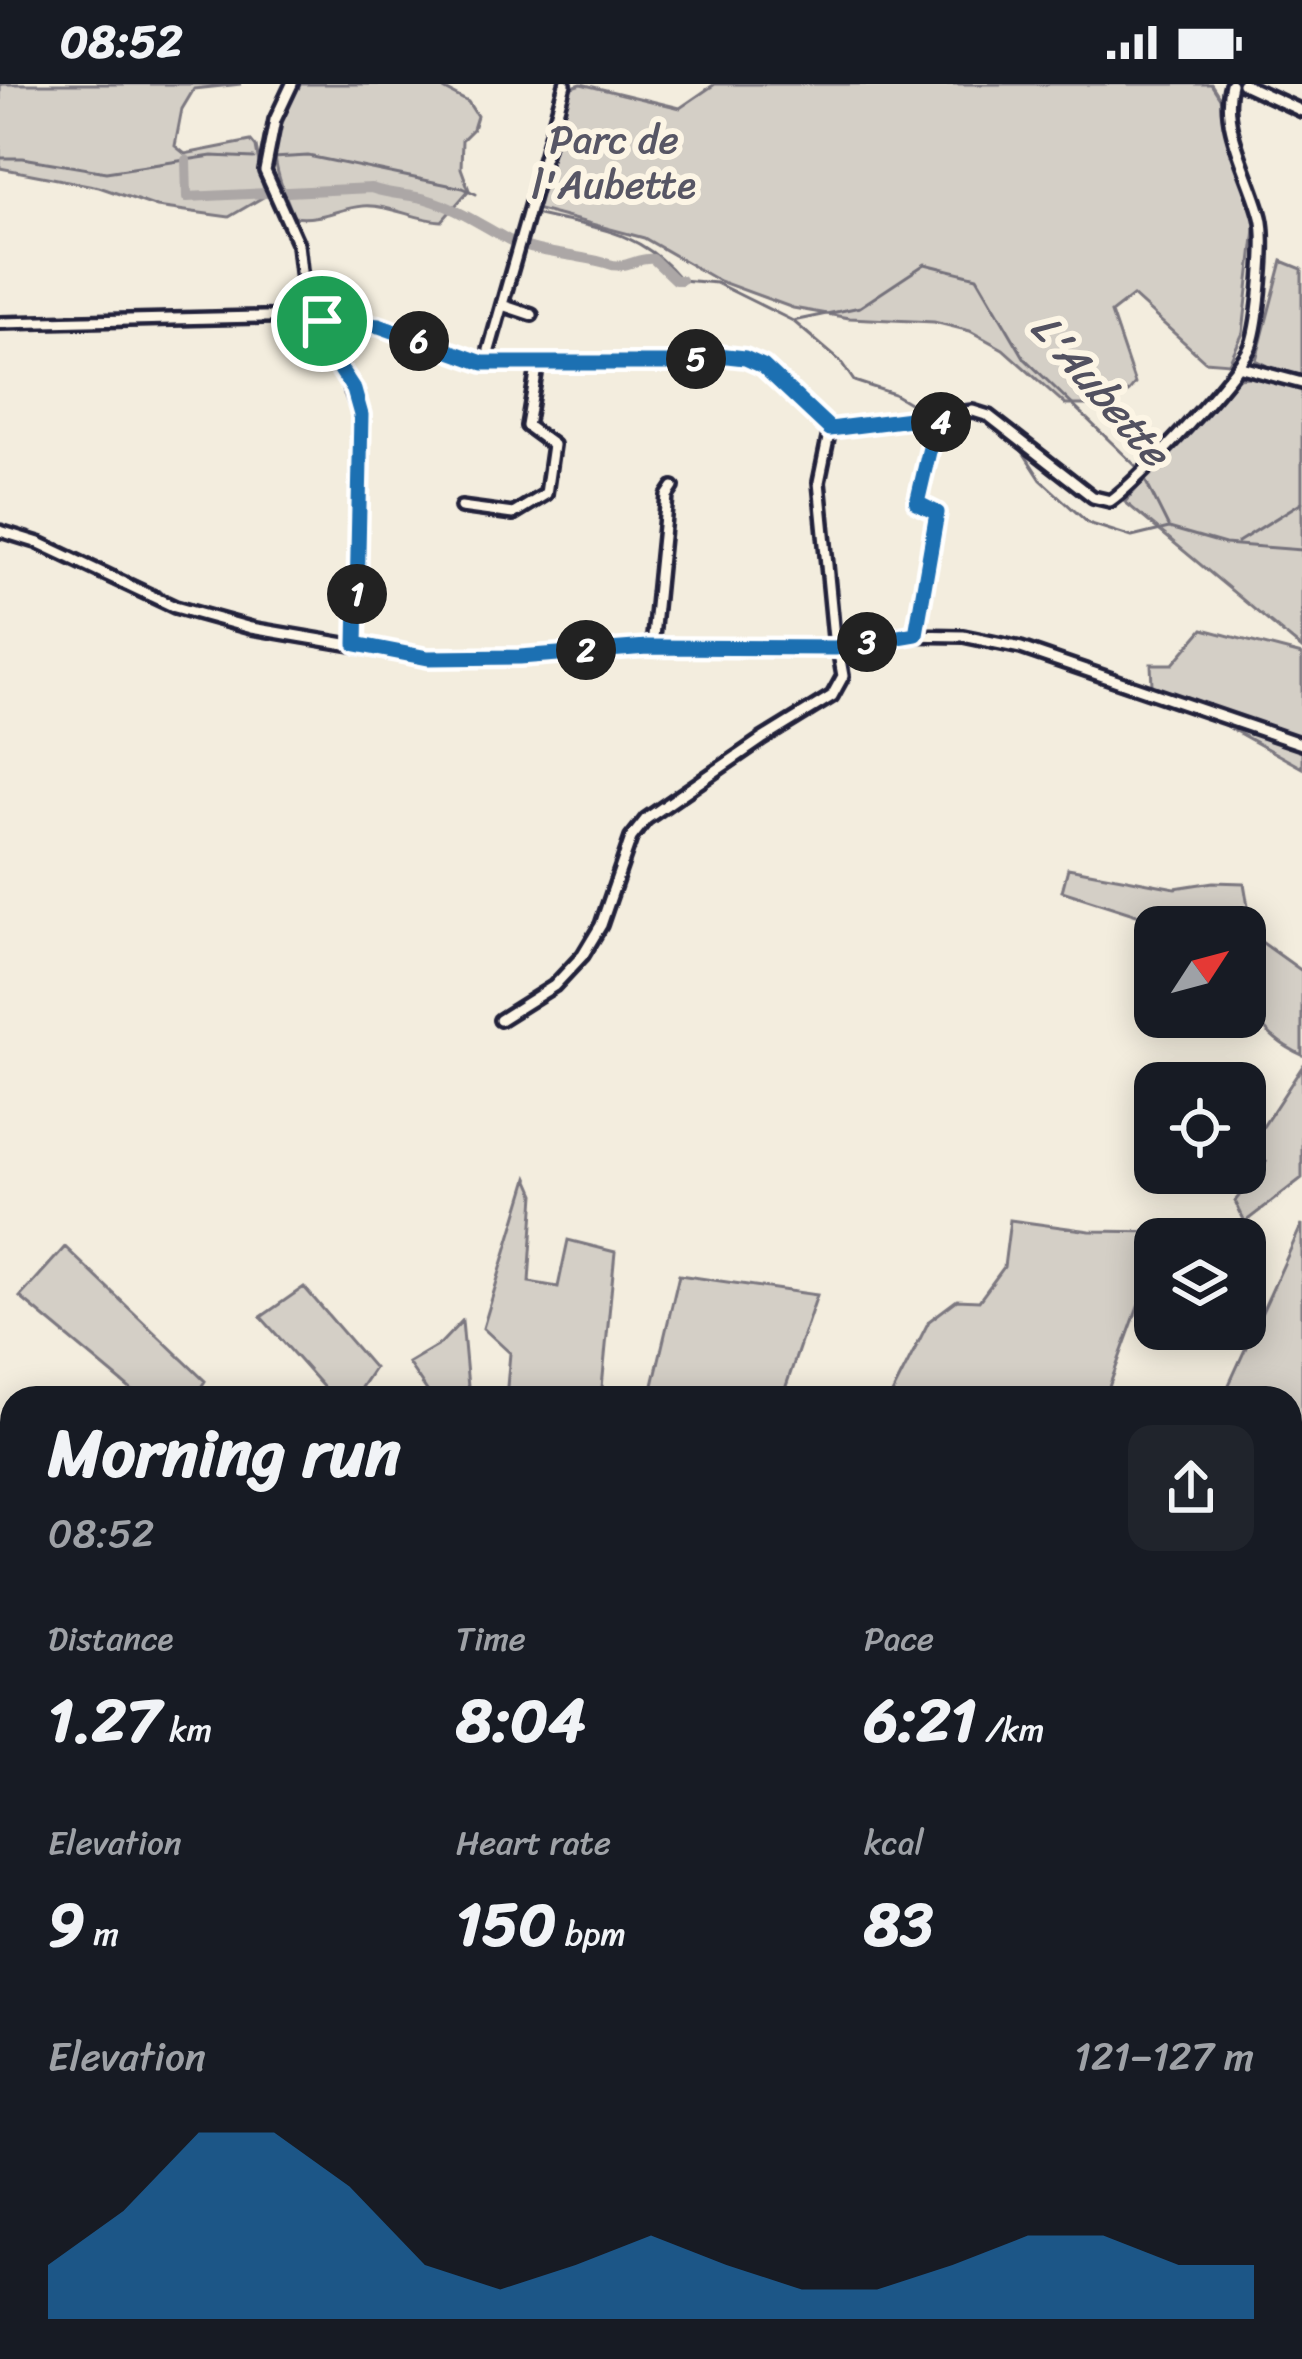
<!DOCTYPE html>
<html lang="en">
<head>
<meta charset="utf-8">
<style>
  :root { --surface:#171b24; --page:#20242c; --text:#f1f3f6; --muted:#9ea1a6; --accent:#1f6fb2 }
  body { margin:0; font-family:Sriracha,sans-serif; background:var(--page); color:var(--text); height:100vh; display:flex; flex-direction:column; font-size:45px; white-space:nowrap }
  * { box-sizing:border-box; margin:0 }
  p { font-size:39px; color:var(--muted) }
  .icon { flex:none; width:66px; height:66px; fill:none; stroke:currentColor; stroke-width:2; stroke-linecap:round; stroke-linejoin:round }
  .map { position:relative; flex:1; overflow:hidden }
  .side { position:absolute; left:0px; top:1302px; width:1302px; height:975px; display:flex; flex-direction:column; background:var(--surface); border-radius:36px 36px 0 0; box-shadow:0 6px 30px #0003 }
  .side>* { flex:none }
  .needle { width:78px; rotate:54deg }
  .tools { position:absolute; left:1134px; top:822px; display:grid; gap:24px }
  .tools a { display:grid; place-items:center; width:132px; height:132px; border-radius:24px; background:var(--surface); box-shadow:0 6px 30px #0003; font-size:60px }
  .pin { position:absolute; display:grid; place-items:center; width:102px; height:102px; color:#fff; margin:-51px; border:6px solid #fff; border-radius:50%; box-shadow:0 3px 12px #0007 }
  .km { position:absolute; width:60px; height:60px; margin:-30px; border-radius:50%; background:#222; color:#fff; font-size:33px; line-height:60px; text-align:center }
  .round { display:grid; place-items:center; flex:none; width:126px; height:126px; border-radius:24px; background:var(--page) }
  .headline { display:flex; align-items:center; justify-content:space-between; height:204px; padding:0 48px }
  h1 { font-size:66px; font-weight:800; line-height:90px }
  .metrics { display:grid; grid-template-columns:repeat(3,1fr); gap:18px; height:204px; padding:12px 48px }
  .metrics div { display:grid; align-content:center }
  .metrics b { font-size:60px; font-weight:800 }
  .metrics small { font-size:33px; font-weight:400 }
  .metrics p { font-size:33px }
  .chart { height:336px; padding:24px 48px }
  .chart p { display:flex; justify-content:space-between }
  .chart svg { width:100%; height:216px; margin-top:12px; fill:var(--accent); opacity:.7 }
  .status { display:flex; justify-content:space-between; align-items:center; height:84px; padding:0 60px; background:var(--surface); direction:ltr }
  .status svg { height:33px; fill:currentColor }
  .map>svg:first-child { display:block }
  .green { fill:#d4cfc6; stroke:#7b7880; stroke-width:3 }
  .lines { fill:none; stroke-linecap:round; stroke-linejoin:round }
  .stream { stroke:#75727b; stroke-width:3 }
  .canal { stroke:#aca7a6; stroke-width:10 }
  .minor-casing { stroke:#22223b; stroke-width:18 }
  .major-casing { stroke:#22223b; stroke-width:21 }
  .minor { stroke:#fcf5e5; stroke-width:9 }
  .major { stroke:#fcf5e5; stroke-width:12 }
  .route-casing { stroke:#fff; stroke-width:24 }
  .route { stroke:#1f6fb2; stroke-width:15 }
  .labels { text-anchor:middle; stroke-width:12; stroke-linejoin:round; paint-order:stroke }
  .park-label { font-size:39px; fill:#575665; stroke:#fcf5e5 }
  .water-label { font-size:42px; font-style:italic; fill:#525160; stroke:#fcf5e5 }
</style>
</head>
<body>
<div class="status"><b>08:52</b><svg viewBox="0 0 49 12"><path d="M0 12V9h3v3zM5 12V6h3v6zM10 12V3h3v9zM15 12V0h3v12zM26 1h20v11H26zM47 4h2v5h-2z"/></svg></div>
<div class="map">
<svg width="1302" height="2275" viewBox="0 0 1302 2275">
  <rect width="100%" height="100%" fill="#f3edde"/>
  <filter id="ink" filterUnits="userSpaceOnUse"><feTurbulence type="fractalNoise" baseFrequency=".00833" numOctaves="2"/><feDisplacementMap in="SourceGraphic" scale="24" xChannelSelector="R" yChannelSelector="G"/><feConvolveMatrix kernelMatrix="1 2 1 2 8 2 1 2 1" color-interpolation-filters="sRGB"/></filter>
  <g filter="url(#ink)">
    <path class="green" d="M 0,0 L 241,0 L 194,5 L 182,25 L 175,62 L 185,70 L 251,57 L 256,63 L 265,112 L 229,133 L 157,123 L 99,103 L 0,84 Z
      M 297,0 L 434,0 L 468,18 L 477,32 L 473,45 L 462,56 L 461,84 L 469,106 L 442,137 C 416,136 388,120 363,122 C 338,124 320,137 294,133 C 269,73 267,59 297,0 Z
      M 581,0 L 680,24 L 715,0 L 1211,0 L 1220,14 L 1256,136 L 1243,249 L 1229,279 L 1205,277 L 1133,212 L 1111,229 L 1135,300 C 1119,324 1092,321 1066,321 L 1003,265 L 970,247 L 934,238 L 849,234 L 793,224 L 719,197 L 644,154 L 535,125 L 569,4 Z
      M 1282,177 L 1302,185 L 1302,298 L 1256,276 Z
      M 1250,293 L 1302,305 L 1302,565 L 1125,418 L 1224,305 L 1237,294 Z
      M 1203,545 L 1302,571 L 1302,684 L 1152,601 L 1151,580 L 1173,580 Z
      M 1068,784 L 1175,804 L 1213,798 L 1244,799 L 1253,852 L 1302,887 L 1302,971 C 1240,942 1245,903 1245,843 L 1174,843 L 1062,807 Z
      M 1302,983 L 1302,1094 L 1245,1138 L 1235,1117 L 1266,1078 L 1247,1067 Z
      M 528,1094 L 535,1110 L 529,1198 L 558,1203 L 568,1156 L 615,1168 L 601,1314 L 506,1314 L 510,1269 L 483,1244 Z
      M 1010,1136 L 1090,1147 L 1159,1148 L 1155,1155 L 1155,1176 L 1105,1314 L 890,1314 L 929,1237 L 957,1216 L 979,1217 L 1004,1183 Z
      M 1302,1140 L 1302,2275 L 390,2275 L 384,2265 L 1290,2265 L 1290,1314 L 1223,1314 Z
      M 65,1163 L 205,1297 L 194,1314 L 141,1314 L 20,1213 Z
      M 679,1191 L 817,1211 L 782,1314 L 650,1314 Z
      M 304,1203 L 374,1284 L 360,1305 L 371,1314 L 333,1314 L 261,1233 Z
      M 462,1237 L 469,1314 L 432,1314 L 408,1279 L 440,1260 Z
      M 0,1485 L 12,1493 L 12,1733 L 0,1730 Z"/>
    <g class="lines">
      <path class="stream" d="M 0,74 L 23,74 L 106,88 L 212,72 L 254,74
        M 273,74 L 308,72 L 463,104 L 476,110
        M 534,130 C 595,145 639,144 681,196 L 716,199 L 793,237 L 841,278 L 854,297 L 894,310 L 926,329
        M 793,237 L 860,223 L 925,180 L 977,193 L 1025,275 L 1140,386 L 1168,442
        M 976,331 L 1021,365 L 1041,396 L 1088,439 L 1132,453 L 1169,444 L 1225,460 L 1302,466
        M 1238,458 L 1302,418"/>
      <path class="canal" d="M 186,76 L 187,113 L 371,104 C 390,111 407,110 426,115 C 457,124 481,141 509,156 C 539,171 578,170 609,180 C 625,186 637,173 653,175 L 675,196 L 681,196"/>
      <g class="minor-casing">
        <path id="minor" d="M 292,0 L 275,36 L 265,87 L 298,160 L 306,232
          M 1243,0 L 1302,27
          M 502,221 L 532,231
          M 322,237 L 361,331 L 356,560
          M 0,239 L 306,232 L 379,242 L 483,279 L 668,279 L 718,271 L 745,274 L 763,282 L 830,345 L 973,327 L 989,332 L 1093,413 L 1110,417 C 1135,401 1243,286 1251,261 C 1259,238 1267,156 1261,133 C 1251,93 1219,41 1231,0
          M 490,277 L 489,266 L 565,0
          M 1238,282 L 1302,299
          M 830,345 L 819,398 L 835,564
          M 461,423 L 513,430 L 546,410 L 553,361 L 527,342 L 538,278
          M 0,447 L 39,459 L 175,523 L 251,544 L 428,574 L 520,573 L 647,563 L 835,564 L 904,551 L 963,552 L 1021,564 L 1302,660
          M 917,550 L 937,429 L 917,419 L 931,359 L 940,351 L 942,331
          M 652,563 L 667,412 L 673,403
          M 500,936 L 554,902 L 583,871 L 601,841 L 631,754 L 646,735 L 762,655 L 832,612 L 843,592 L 838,564
          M 379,2265 L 390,2275"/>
      </g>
      <g class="major-casing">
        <path id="major" d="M 0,2135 L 12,2138
          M 485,2265 L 504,2275"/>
      </g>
      <use href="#minor" class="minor"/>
      <use href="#major" class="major"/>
    </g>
  </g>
  <g class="lines" filter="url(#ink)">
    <g class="route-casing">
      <path id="route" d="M 322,237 L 379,242 L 483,279 L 668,279 L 718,271 L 745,274 L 763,282 L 830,345 L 942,331 L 940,351 L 931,359 L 917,419 L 937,429 L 916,550 L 835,564 L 647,563 L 520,573 L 428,574 L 356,560 L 361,331 L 354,306 L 339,283 Z"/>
    </g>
    <use href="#route" class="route"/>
  </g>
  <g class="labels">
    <g class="park-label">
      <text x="614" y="69">Parc de<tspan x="614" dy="45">l'Aubette</tspan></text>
    </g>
    <g class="water-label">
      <text transform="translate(1101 305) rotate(49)" y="15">L'Aubette</text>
    </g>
  </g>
</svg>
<div class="tools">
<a><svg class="needle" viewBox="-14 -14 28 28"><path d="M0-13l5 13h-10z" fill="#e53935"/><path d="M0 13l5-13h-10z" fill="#9ea1a6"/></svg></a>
<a><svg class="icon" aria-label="locate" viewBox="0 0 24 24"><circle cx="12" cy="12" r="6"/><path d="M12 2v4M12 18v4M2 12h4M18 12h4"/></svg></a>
<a><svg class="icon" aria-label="layers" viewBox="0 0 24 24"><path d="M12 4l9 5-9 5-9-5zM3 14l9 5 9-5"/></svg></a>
</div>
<div class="pin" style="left:322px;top:237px;background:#1e9e55"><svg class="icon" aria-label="arrive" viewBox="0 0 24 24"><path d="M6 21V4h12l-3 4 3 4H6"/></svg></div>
<b class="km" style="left:357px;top:510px">1</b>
<b class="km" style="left:586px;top:566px">2</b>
<b class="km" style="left:867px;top:558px">3</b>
<b class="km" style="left:941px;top:338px">4</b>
<b class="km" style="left:696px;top:275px">5</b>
<b class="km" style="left:419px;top:257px">6</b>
<section class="side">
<div class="headline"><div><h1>Morning run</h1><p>08:52</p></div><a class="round"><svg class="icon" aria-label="share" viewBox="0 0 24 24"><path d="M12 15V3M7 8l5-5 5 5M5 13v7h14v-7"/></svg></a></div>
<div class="metrics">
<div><p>Distance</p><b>1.27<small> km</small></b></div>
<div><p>Time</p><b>8:04</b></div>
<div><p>Pace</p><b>6:21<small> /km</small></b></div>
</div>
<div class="metrics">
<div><p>Elevation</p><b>9<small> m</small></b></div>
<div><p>Heart rate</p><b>150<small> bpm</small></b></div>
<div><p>kcal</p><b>83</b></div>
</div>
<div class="chart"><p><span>Elevation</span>121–127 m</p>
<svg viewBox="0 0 160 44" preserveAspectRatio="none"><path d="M0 44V33L10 22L20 6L30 6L40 17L50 33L60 38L70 33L80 27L90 33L100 38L110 38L120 33L130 27L140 27L150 33L160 33V44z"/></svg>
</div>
</section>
</div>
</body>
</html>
